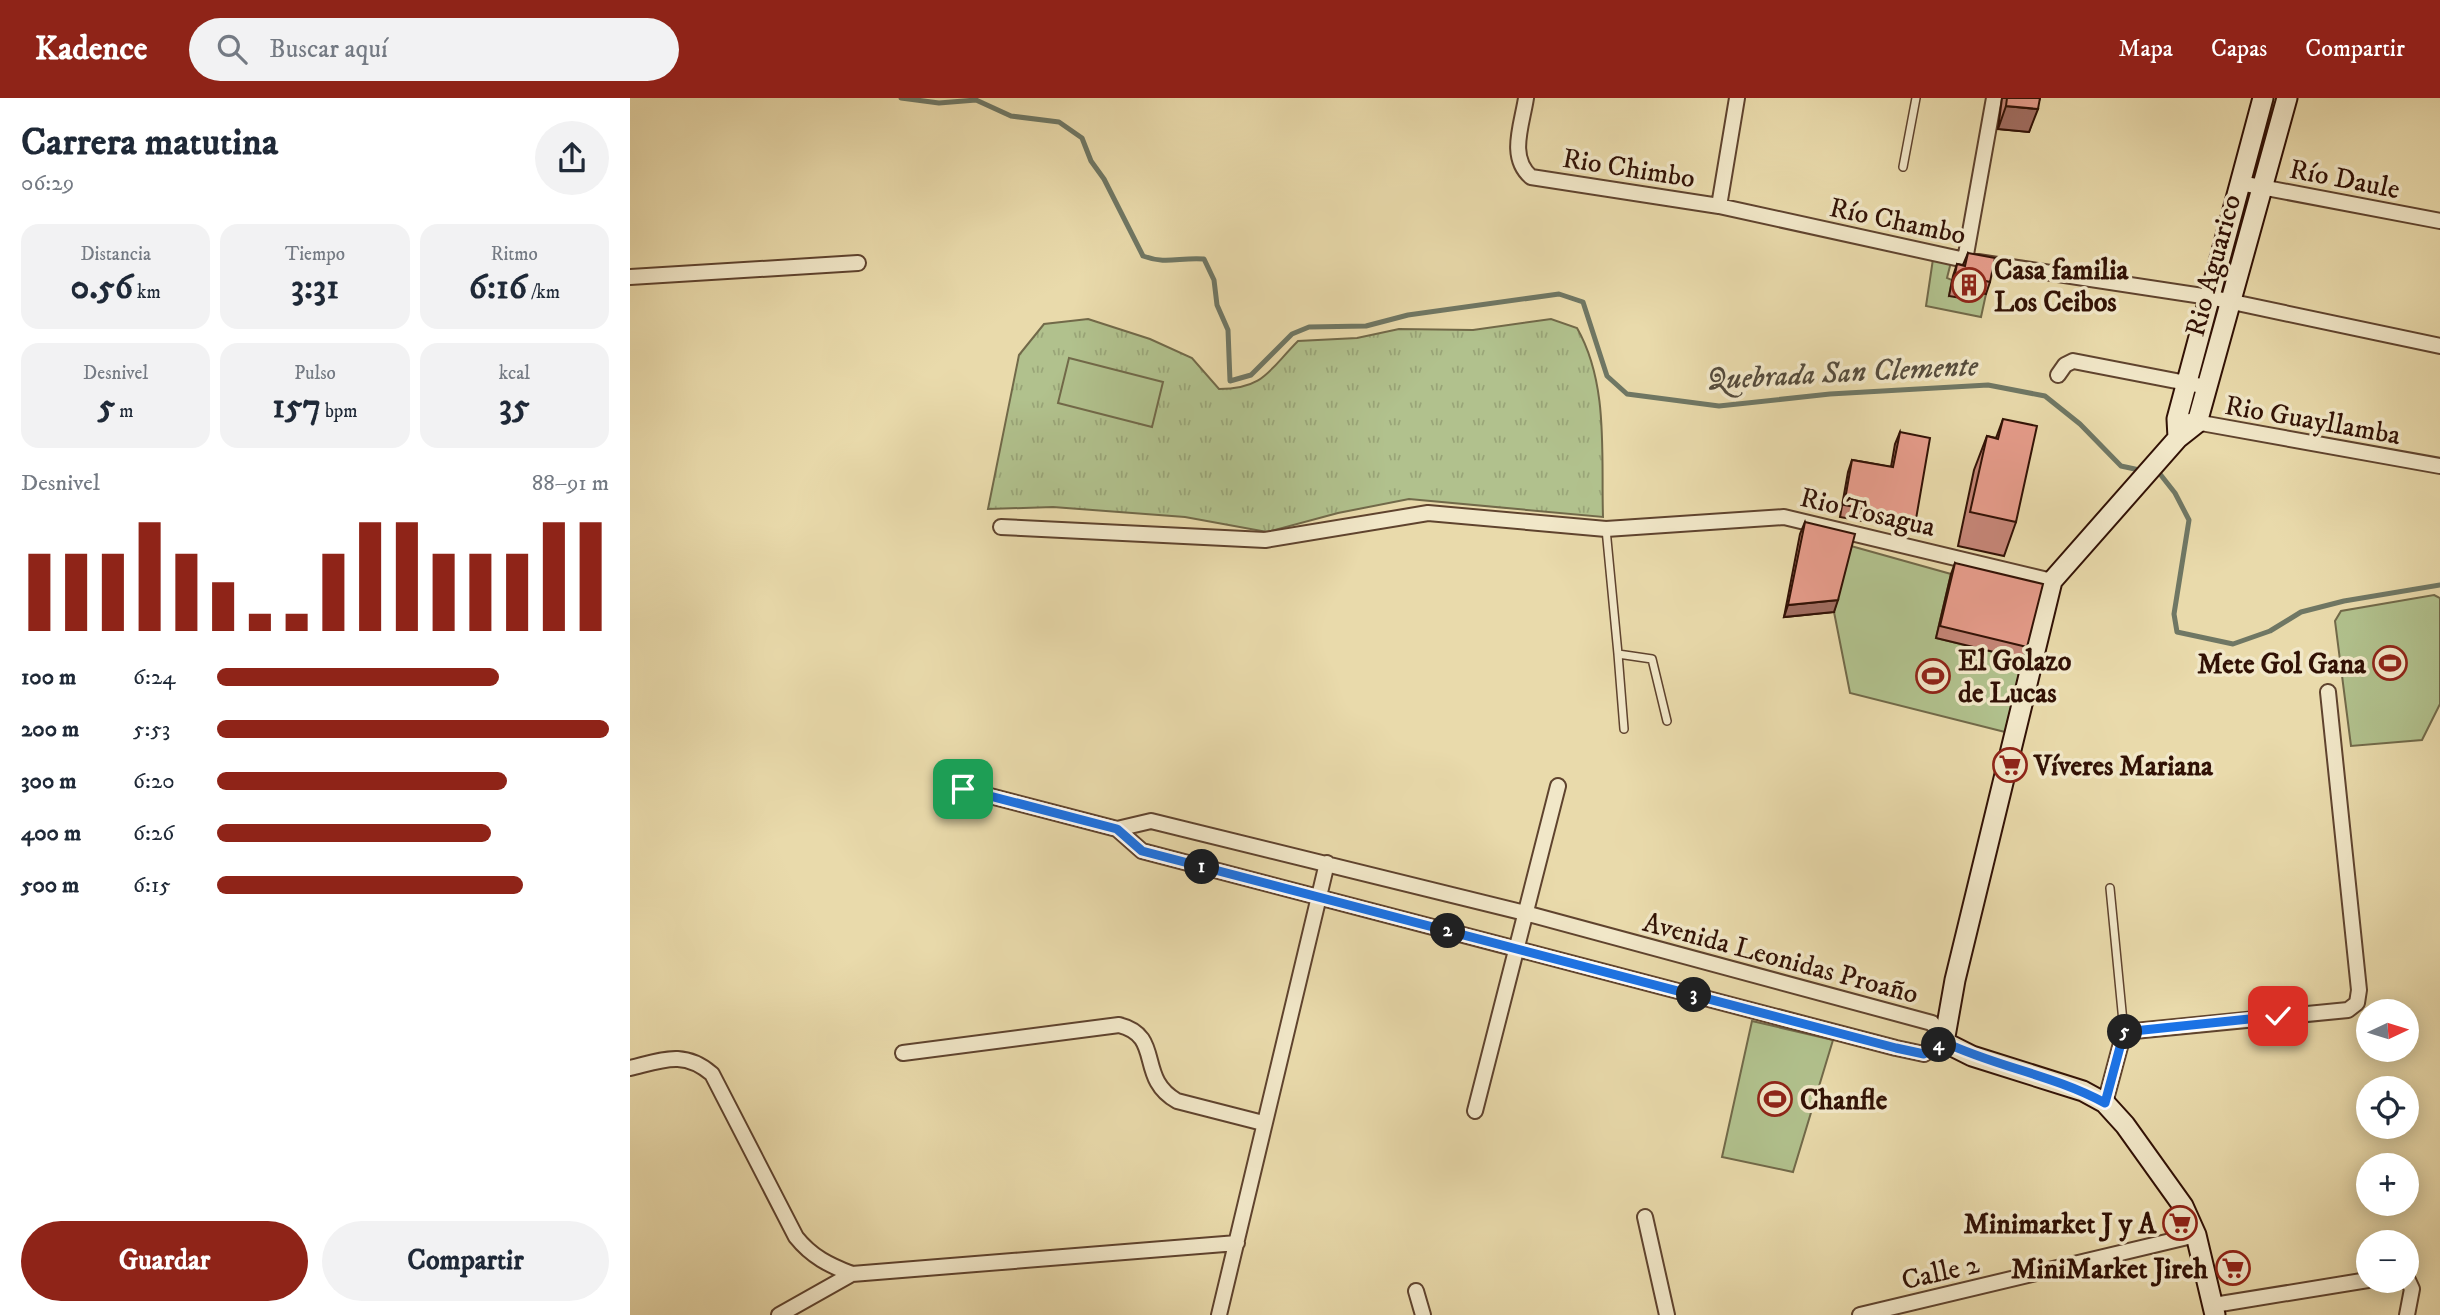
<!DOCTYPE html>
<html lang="es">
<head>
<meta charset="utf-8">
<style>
  :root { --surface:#fff; --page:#f2f2f3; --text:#1f2937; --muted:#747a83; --accent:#8f2418 }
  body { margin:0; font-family:"IM FELL DW Pica",serif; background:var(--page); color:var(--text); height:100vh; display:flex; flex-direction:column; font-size:26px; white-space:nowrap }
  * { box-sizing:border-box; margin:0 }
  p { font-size:23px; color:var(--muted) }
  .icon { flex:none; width:38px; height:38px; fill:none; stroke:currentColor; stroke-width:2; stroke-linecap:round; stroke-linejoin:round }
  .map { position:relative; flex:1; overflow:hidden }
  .sheet { display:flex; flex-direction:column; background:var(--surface); width:630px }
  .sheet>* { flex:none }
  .needle { width:46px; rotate:86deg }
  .fabs { position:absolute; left:1726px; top:901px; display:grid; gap:14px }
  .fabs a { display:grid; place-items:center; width:63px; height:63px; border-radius:50%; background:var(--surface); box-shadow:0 4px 18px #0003; font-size:35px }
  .pin { position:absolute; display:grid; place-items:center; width:60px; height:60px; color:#fff; margin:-30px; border-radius:14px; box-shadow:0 4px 10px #0006 }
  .km { position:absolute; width:35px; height:35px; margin:-18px; border-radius:50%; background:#222; color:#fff; font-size:19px; line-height:35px; text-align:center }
  .round { display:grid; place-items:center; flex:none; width:74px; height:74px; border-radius:37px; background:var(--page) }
  .summary { display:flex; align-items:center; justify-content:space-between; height:119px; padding:0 21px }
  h1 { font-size:38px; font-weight:700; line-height:52px }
  .figures { display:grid; grid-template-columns:repeat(3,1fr); gap:10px; height:119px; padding:7px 21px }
  .figures div { display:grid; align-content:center; border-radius:18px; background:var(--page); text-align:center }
  .figures b { font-size:35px; font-weight:700 }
  .figures small { font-size:19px; font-weight:400 }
  .figures p { font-size:19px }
  .chart { height:196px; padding:14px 21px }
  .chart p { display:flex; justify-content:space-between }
  .chart svg { width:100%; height:126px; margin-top:7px; stroke:var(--accent); stroke-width:6 }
  .primary-button { display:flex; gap:14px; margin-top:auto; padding:14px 21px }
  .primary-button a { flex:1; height:80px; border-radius:42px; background:var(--accent); color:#fff; font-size:28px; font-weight:700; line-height:80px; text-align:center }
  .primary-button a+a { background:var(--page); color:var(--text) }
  ul { padding:0 21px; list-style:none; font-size:23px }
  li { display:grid; grid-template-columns:112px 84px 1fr; align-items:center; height:52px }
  li i { height:18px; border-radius:9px; background:var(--accent) }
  header { display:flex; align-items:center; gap:42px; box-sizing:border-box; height:98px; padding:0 35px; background:var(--accent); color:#fff }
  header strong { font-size:33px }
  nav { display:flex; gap:38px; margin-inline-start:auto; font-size:24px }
  .search { width:490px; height:63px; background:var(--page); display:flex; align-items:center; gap:18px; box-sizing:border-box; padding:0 24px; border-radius:38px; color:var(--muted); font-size:26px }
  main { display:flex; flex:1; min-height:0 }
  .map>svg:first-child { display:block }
  .grass { fill:url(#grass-tufts); stroke:#716949; stroke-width:2 }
  .garden { fill:#b1c18d; stroke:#716949; stroke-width:2 }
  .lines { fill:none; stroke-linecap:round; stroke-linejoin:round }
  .stream { stroke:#6f7764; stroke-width:5 }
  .lane-casing { stroke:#5f432e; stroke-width:10 }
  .street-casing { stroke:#5f432e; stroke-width:18 }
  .secondary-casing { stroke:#311105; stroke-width:23 }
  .lane { stroke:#f1e7c8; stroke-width:7 }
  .street { stroke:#f1e7c8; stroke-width:14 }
  .secondary { stroke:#f1e7c8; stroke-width:19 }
  .wall { fill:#c68678; stroke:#311105; stroke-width:2 }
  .shaded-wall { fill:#a16d61; stroke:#311105; stroke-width:2 }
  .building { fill:#e69c8b; stroke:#311105; stroke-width:2 }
  .route-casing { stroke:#fff; stroke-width:14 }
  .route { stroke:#1a73e8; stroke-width:9 }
  .labels { text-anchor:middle; stroke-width:7; stroke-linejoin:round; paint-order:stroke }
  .street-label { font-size:28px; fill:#311105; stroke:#f1e7c8 }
  .poi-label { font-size:28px; font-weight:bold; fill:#311105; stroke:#f1e7c8; text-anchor:start }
  .water-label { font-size:30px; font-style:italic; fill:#554c3d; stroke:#f1e7c8 }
</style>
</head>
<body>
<header>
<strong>Kadence</strong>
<div class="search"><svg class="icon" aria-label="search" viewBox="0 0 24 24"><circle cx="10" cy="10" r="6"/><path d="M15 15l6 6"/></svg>Buscar aquí</div>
<nav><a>Mapa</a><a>Capas</a><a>Compartir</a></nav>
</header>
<main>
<section class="sheet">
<div class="summary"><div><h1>Carrera matutina</h1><p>06:29</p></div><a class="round"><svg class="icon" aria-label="share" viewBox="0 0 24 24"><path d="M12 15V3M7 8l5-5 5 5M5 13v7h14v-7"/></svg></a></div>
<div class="figures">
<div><p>Distancia</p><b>0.56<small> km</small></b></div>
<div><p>Tiempo</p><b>3:31</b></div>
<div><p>Ritmo</p><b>6:16<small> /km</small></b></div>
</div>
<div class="figures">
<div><p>Desnivel</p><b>5<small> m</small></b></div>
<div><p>Pulso</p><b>157<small> bpm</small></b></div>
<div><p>kcal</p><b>35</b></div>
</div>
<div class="chart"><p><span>Desnivel</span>88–91 m</p>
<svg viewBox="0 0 160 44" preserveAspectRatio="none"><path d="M5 44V17M15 44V17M25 44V17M35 44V6M45 44V17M55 44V27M65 44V38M75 44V38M85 44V17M95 44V6M105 44V6M115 44V17M125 44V17M135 44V17M145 44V6M155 44V6"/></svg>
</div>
<ul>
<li><b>100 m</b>6:24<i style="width:72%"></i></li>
<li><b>200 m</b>5:53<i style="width:100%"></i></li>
<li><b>300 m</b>6:20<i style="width:74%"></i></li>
<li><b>400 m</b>6:26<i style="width:70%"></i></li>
<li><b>500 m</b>6:15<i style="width:78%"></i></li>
</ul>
<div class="primary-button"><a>Guardar</a><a>Compartir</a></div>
</section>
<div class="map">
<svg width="1810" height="1217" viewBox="0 0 1810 1217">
  <defs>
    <pattern id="grass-tufts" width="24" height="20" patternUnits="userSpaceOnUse" patternTransform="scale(1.75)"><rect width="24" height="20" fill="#b1c18d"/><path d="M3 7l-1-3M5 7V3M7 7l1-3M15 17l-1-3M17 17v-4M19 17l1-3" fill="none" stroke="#99a578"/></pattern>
  </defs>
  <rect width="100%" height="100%" fill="#e9daab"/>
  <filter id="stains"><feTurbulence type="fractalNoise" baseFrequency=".00286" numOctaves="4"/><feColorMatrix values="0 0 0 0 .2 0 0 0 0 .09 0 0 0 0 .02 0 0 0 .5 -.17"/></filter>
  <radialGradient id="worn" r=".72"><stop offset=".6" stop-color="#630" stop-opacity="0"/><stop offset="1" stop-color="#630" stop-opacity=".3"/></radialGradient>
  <path class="grass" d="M 458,221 L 520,241 L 562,260 L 589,291 C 634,291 639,272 668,243 L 727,240 L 769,231 L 843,232 L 921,221 L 947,230 C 979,286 971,357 973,419 L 779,401 L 708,415 L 637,434 L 555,419 L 423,409 L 358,411 L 389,257 L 414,226 Z"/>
  <path class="garden" d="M 1303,161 L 1321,164 L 1317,180 L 1322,182 L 1319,198 L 1339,192 L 1356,196 L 1351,219 L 1296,208 Z
    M 439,260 L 533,284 L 522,329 L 428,305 Z
    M 1221,448 L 1321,476 L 1306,540 L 1393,561 L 1375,634 L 1220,595 L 1204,514 Z
    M 1804,497 L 1810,500 L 1810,606 L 1792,642 L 1721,648 L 1705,523 L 1711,513 Z
    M 1122,923 L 1203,942 L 1163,1074 L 1092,1059 Z"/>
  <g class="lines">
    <path class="stream" d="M 271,0 L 309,5 L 346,2 L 381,18 L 429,24 L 452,40 L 461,63 L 474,81 L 513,158 C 537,167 549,159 574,161 L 584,182 L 587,207 L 598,232 L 600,283 L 621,277 L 662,236 L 679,229 L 736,228 L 778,217 L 929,196 L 953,204 L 977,278 L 997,296 L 1089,308 L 1200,296 L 1358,287 L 1415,298 L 1450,326 L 1491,368 L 1514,373
      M 1523,375 L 1530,376 L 1545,395 L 1559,422 L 1544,516 L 1547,534 L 1603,546 L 1640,533 L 1671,514 L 1714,503 L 1810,487"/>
    <g class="lane-casing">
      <path id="lane" d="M 1273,69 L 1286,0
        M 976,431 L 988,556 L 1022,561 L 1037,623
        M 988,556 L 994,631
        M 1480,790 L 1494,934"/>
    </g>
    <g class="street-casing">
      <path id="street" d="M 896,0 C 892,27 878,59 901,79 L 1089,108 L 1335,162 L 1579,199 L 1810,248
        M 1610,85 L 1810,123
        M 1089,108 L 1107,0
        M 1335,162 L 1364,0
        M 0,179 L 228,165
        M 1428,277 L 1435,267 L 1443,263 L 1577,289
        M 1560,323 L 1810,368
        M 371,429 L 635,442 L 798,415 L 976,431 L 1154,419 L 1422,483
        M 333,691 L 487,731 L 512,753 L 1266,950 L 1294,956 L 1314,944 L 1302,925 L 895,815 L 521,723 L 487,731
        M 273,955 L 489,927 C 534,938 506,980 547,1003 L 633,1025
        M 0,970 C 33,962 54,952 82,976 L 166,1139 C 182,1159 199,1167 222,1176 L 607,1145
        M 1475,1005 L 1494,934 L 1718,912 L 1727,905 L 1729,892 L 1698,594
        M 845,1013 L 928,688
        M 1015,1119 L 1037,1217
        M 1776,1178 L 1782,1191 L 1777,1217
        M 786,1193 L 793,1217
        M 1584,1207 L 1738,1182
        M 149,1217 L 222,1176
        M 589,1217 L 697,765
        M 1230,1217 L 1566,1137"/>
    </g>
    <g class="secondary-casing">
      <path id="secondary" d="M 1548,340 L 1547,321 L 1633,0
        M 1585,1217 L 1566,1137 L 1553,1108 L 1495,1027 L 1475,1005 L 1453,993 L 1342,958 L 1314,944 L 1325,882 L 1422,483 L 1548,340 L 1567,325 L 1657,0"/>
    </g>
    <use href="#lane" class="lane"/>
    <use href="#street" class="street"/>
    <use href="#secondary" class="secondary"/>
  </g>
  <path class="wall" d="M 1372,0 L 1410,0 L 1399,34 L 1368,31 Z
    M 1338,155 L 1360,184 L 1356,196 L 1340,192 L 1337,201 L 1319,198 L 1323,178 L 1327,166 L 1333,167 Z
    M 1373,321 L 1386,424 L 1374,458 L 1328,448 L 1344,372 L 1357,338 L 1366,340 Z
    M 1270,334 L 1286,421 L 1281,432 L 1210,419 L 1218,374 L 1222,362 L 1261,369 L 1265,346 Z
    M 1175,424 L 1204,514 L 1154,519 L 1170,436 Z
    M 1325,465 L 1397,549 L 1393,561 L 1306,540 L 1321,476 Z"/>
  <path class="shaded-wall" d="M 1376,8 L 1408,11 L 1399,34 L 1368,31 Z
    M 1208,502 L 1204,514 L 1154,519 L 1158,507 Z"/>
  <path class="building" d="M 1377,0 L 1410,0 L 1408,11 L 1376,8 Z
    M 1338,155 L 1365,160 L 1360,184 L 1343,180 L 1341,190 L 1323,186 L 1327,166 L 1335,168 Z
    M 1373,321 L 1407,328 L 1386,424 L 1340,414 L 1357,338 L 1368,341 Z
    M 1270,334 L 1300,340 L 1286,421 L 1214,407 L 1222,362 L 1263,369 Z
    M 1175,424 L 1225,436 L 1208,502 L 1158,507 Z
    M 1325,465 L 1413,486 L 1397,549 L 1310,528 Z"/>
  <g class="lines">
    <g class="route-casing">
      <path id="route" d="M 333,691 L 487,731 L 512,753 L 1266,950 L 1294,956 L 1314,944 C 1366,969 1424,977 1475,1005 L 1494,934 L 1648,918"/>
    </g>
    <use href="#route" class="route"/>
  </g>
  <defs>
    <g id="building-ring" transform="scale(1.75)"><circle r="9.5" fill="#f1e7c8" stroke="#8f2418" stroke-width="1.5"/><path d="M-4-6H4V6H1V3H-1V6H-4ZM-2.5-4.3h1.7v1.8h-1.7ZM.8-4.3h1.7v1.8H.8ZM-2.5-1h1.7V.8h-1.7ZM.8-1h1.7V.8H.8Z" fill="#8f2418"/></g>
    <g id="stadium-ring" transform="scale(1.75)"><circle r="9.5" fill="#f1e7c8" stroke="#8f2418" stroke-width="1.5"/><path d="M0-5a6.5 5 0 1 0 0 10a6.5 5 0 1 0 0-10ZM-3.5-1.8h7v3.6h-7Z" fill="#8f2418"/></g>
    <g id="supermarket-ring" transform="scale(1.75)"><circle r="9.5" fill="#f1e7c8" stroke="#8f2418" stroke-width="1.5"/><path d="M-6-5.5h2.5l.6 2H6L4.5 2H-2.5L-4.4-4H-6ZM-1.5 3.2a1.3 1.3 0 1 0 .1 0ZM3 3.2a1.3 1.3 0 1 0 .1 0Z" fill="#8f2418"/></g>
  </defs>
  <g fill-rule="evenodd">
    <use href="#building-ring" x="1339" y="187"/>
    <use href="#stadium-ring" x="1760" y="565"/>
    <use href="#stadium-ring" x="1303" y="578"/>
    <use href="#supermarket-ring" x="1380" y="667"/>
    <use href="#stadium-ring" x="1145" y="1001"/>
    <use href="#supermarket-ring" x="1550" y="1125"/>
    <use href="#supermarket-ring" x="1603" y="1170"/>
  </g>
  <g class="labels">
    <g class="street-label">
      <text transform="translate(999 69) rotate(9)" y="10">Rio Chimbo</text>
      <text transform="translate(1715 80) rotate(11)" y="10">Río Daule</text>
      <text transform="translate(1268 122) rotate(12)" y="10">Río Chambo</text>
      <text transform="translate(1582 167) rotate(-75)" y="10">Rio Aguarico</text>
      <text transform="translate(1683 321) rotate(10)" y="10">Rio Guayllamba</text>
      <text transform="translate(1238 413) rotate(13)" y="10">Rio Tosagua</text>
      <text transform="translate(1151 859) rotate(15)" y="10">Avenida Leonidas Proaño</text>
      <text transform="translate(1310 1173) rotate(-13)" y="10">Calle 2</text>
    </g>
    <g class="poi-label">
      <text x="1364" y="181">Casa familia<tspan x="1364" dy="32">Los Ceibos</tspan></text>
      <text x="1328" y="572">El Golazo<tspan x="1328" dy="32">de Lucas</tspan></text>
      <text x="1736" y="575" text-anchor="end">Mete Gol Gana</text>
      <text x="1404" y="677">Víveres Mariana</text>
      <text x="1170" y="1011">Chanfle</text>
      <text x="1526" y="1135" text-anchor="end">Minimarket J y A</text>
      <text x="1578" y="1180" text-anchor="end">MiniMarket Jireh</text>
    </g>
    <g class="water-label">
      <text transform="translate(1212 274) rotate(-3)" y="10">Quebrada San Clemente</text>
    </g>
  </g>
  <rect width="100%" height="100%" filter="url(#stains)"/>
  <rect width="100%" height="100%" fill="url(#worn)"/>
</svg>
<div class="fabs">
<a><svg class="needle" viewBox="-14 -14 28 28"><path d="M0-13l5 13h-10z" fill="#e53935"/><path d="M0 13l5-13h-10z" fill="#747a83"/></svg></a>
<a><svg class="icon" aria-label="locate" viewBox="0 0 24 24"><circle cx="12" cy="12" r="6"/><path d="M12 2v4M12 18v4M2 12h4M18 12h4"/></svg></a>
<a>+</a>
<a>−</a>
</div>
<div class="pin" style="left:333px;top:691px;background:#1e9e55"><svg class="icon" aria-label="arrive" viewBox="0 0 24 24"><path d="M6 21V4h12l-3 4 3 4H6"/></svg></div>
<div class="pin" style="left:1648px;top:918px;background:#d93025"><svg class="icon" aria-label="check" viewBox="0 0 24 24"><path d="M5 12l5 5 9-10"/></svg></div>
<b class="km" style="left:572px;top:769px">1</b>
<b class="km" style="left:818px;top:833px">2</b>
<b class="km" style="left:1064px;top:897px">3</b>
<b class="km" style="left:1309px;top:947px">4</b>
<b class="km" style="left:1495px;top:934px">5</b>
</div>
</main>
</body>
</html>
